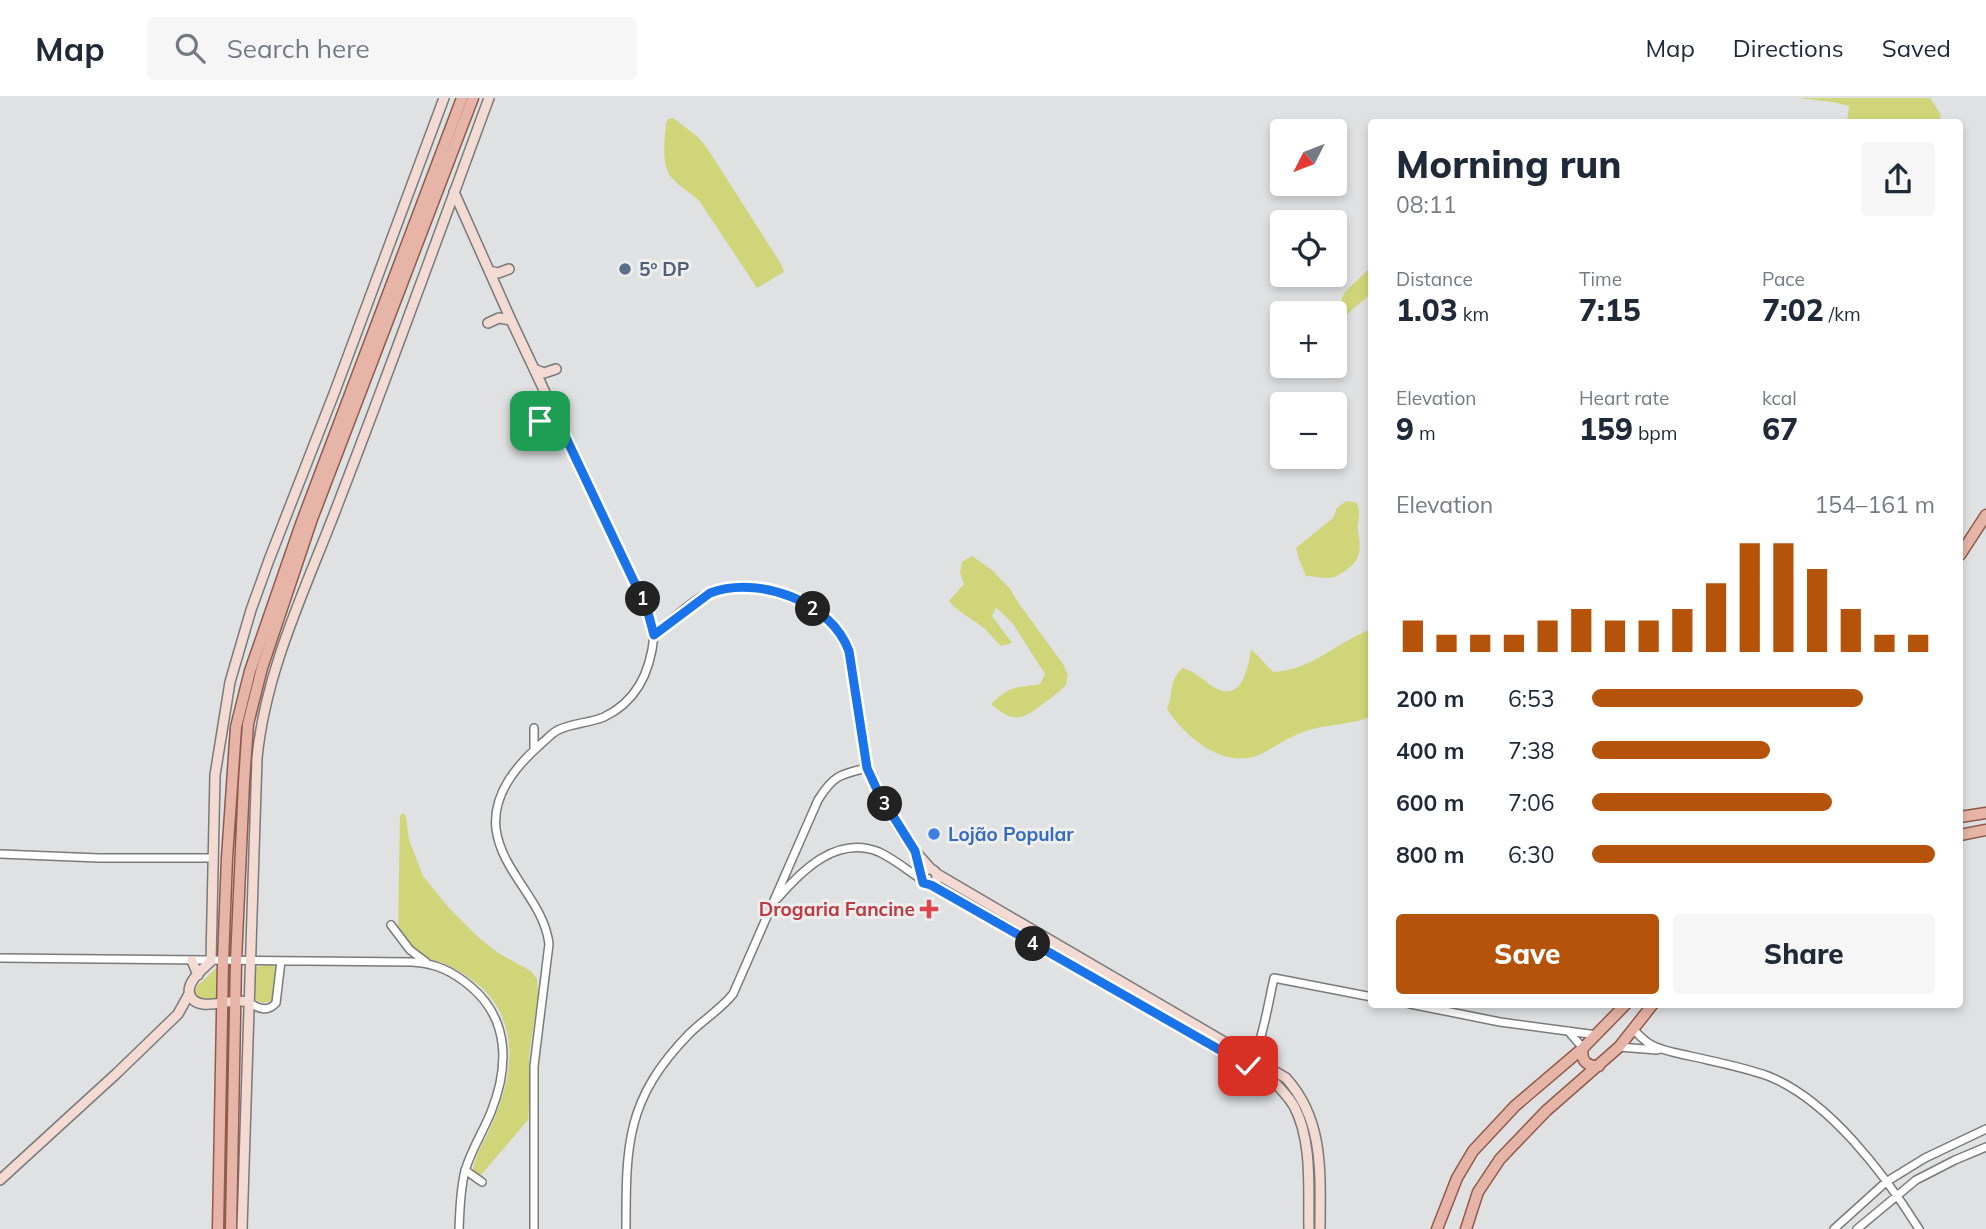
<!DOCTYPE html>
<html lang="en">
<head>
<meta charset="utf-8">
<style>
  :root { --surface:#fff; --page:#f6f6f7; --text:#1f2937; --muted:#747a83; --line:#e0e1e3; --accent:#b45309 }
  body { margin:0; font-family:Mulish,sans-serif; background:var(--page); color:var(--text); height:100vh; display:flex; flex-direction:column; font-size:26px; white-space:nowrap }
  * { box-sizing:border-box; margin:0 }
  p { font-size:23px; color:var(--muted) }
  .icon { flex:none; width:38px; height:38px; fill:none; stroke:currentColor; stroke-width:2; stroke-linecap:round; stroke-linejoin:round }
  .map { position:relative; flex:1; overflow:hidden }
  .drawer { position:absolute; left:1368px; top:21px; width:595px; height:889px; display:flex; flex-direction:column; background:var(--surface); border-radius:7px; box-shadow:0 4px 10px #0003 }
  .drawer>* { flex:none }
  .needle { width:46px; rotate:228deg }
  .tools { position:absolute; left:1270px; top:21px; display:grid; gap:14px }
  .tools a { display:grid; place-items:center; width:77px; height:77px; border-radius:7px; background:var(--surface); box-shadow:0 4px 10px #0003; font-size:35px }
  .pin { position:absolute; display:grid; place-items:center; width:60px; height:60px; color:#fff; margin:-30px; border-radius:14px; box-shadow:0 4px 10px #0006 }
  .km { position:absolute; width:35px; height:35px; margin:-18px; border-radius:50%; background:#222; color:#fff; font-size:19px; line-height:35px; text-align:center }
  .round { display:grid; place-items:center; flex:none; width:74px; height:74px; border-radius:7px; background:var(--page) }
  .overview { display:flex; align-items:center; justify-content:space-between; height:119px; padding:0 28px }
  h1 { font-size:38px; font-weight:800; line-height:52px }
  .metrics { display:grid; grid-template-columns:repeat(3,1fr); gap:10px; height:119px; padding:7px 28px }
  .metrics div { display:grid; align-content:center }
  .metrics b { font-size:30px; font-weight:800 }
  .metrics small { font-size:19px; font-weight:400 }
  .metrics p { font-size:19px }
  .chart { height:196px; padding:14px 28px }
  .chart p { display:flex; justify-content:space-between }
  .chart svg { width:100%; height:126px; margin-top:7px; stroke:var(--accent); stroke-width:6 }
  .action { display:flex; gap:14px; margin-top:auto; padding:14px 28px }
  .action a { flex:1; height:80px; border-radius:7px; background:var(--accent); color:#fff; font-size:28px; font-weight:800; line-height:80px; text-align:center }
  .action a+a { background:var(--page); color:var(--text) }
  ul { padding:0 28px; list-style:none; font-size:23px }
  li { display:grid; grid-template-columns:112px 84px 1fr; align-items:center; height:52px }
  li i { height:18px; border-radius:9px; background:var(--accent) }
  header { display:flex; align-items:center; gap:42px; box-sizing:border-box; height:98px; padding:0 35px; background:var(--surface); border-bottom:2px solid var(--line) }
  header strong { font-size:33px }
  nav { display:flex; gap:38px; margin-inline-start:auto; font-size:24px }
  .search { width:490px; height:63px; background:var(--page); display:flex; align-items:center; gap:18px; box-sizing:border-box; padding:0 24px; border-radius:7px; color:var(--muted); font-size:26px }
  .map>svg:first-child { display:block }
  .green { fill:#d0d579 }
  .lines { fill:none; stroke-linecap:round; stroke-linejoin:round }
  .tertiary-casing { stroke:#797a7a; stroke-width:10 }
  .secondary-casing { stroke:#797a7a; stroke-width:12 }
  .primary-casing { stroke:#905a4c; stroke-width:13 }
  .tertiary { stroke:#fff; stroke-width:7 }
  .secondary { stroke:#f3dad3; stroke-width:9 }
  .primary { stroke:#e6b5a7; stroke-width:10 }
  .route-casing { stroke:#fff; stroke-width:14 }
  .route { stroke:#1a73e8; stroke-width:9 }
  .service-dot { fill:#5c6f8a; stroke:#eeeeef; stroke-width:2.5 }
  .shop-dot { fill:#3f7fe0; stroke:#eeeeef; stroke-width:2.5 }
  .health-dot { fill:#e0444e; stroke:#eeeeef; stroke-width:2.5 }
  .labels { text-anchor:middle; stroke-width:6; stroke-linejoin:round; paint-order:stroke }
  .service-label { font-size:19px; font-weight:bold; fill:#4e5e75; stroke:#eeeeef; text-anchor:start }
  .shop-label { font-size:19px; font-weight:bold; fill:#366cbe; stroke:#eeeeef; text-anchor:start }
  .health-label { font-size:19px; font-weight:bold; fill:#be3a42; stroke:#eeeeef; text-anchor:end }
</style>
</head>
<body>
<header>
<strong>Map</strong>
<div class="search"><svg class="icon" aria-label="search" viewBox="0 0 24 24"><circle cx="10" cy="10" r="6"/><path d="M15 15l6 6"/></svg>Search here</div>
<nav><a>Map</a><a>Directions</a><a>Saved</a></nav>
</header>
<div class="map">
<svg width="1986" height="1131" viewBox="0 0 1986 1131">
  <rect width="100%" height="100%" fill="#e0e1e2"/>
  <path class="green" d="M 1798,0 L 1930,0 L 1940,15 L 1941,24 L 1847,24 L 1849,8 L 1833,4 Z
    M 673,20 L 698,39 L 707,50 L 781,166 L 784,174 L 757,190 L 700,104 C 692,95 681,90 673,81 C 660,68 665,43 666,25 L 668,21 Z
    M 1372,168 L 1372,195 L 1346,217 L 1340,206 L 1344,195 Z
    M 1346,403 L 1357,405 C 1362,419 1357,420 1358,432 C 1361,452 1362,462 1343,474 C 1339,477 1333,480 1328,480 C 1320,480 1314,478 1306,478 L 1299,461 L 1296,450 L 1333,420 L 1337,410 Z
    M 972,458 L 992,472 L 1011,492 L 1017,503 L 1063,566 L 1068,576 L 1066,587 C 1058,595 1049,602 1040,608 C 1020,624 1011,623 991,606 C 1013,586 1013,591 1040,586 L 1045,576 L 1013,526 L 996,509 L 992,518 L 1012,545 L 1001,548 C 995,542 990,536 985,531 C 973,521 959,515 949,503 L 964,486 L 960,475 L 962,464 Z
    M 1372,531 L 1372,618 C 1351,627 1330,626 1309,632 C 1291,637 1277,648 1261,656 C 1225,673 1185,639 1167,611 C 1174,594 1168,583 1183,570 C 1195,574 1202,581 1212,588 C 1241,607 1248,572 1251,551 L 1273,574 C 1311,573 1338,543 1372,531 Z
    M 403,715 L 406,719 L 409,742 L 423,778 L 449,810 L 477,838 L 498,855 L 531,873 L 537,881 L 538,897 L 529,957 L 530,998 L 528,1022 L 481,1077 L 473,1076 C 473,1058 485,1043 492,1026 C 511,983 521,934 487,895 C 475,882 460,873 443,865 C 431,860 412,860 404,849 C 401,846 399,839 398,834 L 400,718 Z
    M 266,867 L 275,868 L 275,894 L 272,903 L 262,905 L 254,901 L 256,869 Z
    M 219,868 L 218,903 L 197,900 L 194,895 L 198,887 Z"/>
  <g class="lines">
    <g class="tertiary-casing">
      <path id="tertiary" d="M 534,652 L 534,630
        M 0,756 L 99,760 L 213,760
        M 777,801 C 802,772 837,737 879,754 C 894,761 907,772 921,781
        M 391,827 L 410,852 L 426,864
        M 0,860 L 412,864 C 435,865 452,873 470,888 C 510,921 509,969 491,1014 C 483,1034 471,1052 465,1073 C 460,1092 460,1112 459,1131
        M 248,904 C 258,910 267,915 276,905 L 281,863
        M 1410,906 L 1500,924 L 1597,937
        M 1634,932 C 1639,937 1643,942 1650,946 C 1662,953 1677,955 1690,958 C 1716,964 1743,969 1768,978 C 1829,1002 1885,1077 1919,1131
        M 1568,933 L 1583,950
        M 1619,949 L 1657,952
        M 1250,965 C 1262,948 1269,901 1274,880 L 1372,899
        M 465,1072 L 482,1084
        M 534,1131 L 534,968 L 549,846 C 544,803 502,775 496,731 C 492,696 517,667 542,645 C 547,641 552,635 558,632 C 572,625 590,625 604,619 C 638,603 651,571 654,537
        M 626,1131 C 626,1046 626,1001 689,936 C 703,922 720,912 733,896 L 818,702 C 833,678 840,676 867,670
        M 1834,1131 L 1886,1084 L 1925,1060 L 1986,1031
        M 1857,1131 L 1916,1082 L 1955,1062 L 1986,1049"/>
    </g>
    <g class="secondary-casing">
      <path id="secondary" d="M 454,94 L 511,222 L 647,511 L 654,537 C 673,523 693,501 716,493 C 762,477 832,507 849,553 L 867,670 L 878,694 L 898,728 L 915,753 L 930,770
        M 489,173 L 498,175 L 509,171
        M 488,225 L 499,220 L 511,222
        M 534,271 L 544,275 L 556,271
        M 535,326 L 544,321 L 559,325
        M921 779a8 8 0 1 1 16 0a8 8 0 1 1-16 0Z
        M 937,776 L 1286,980 C 1325,1023 1320,1077 1320,1131
        M 931,787 L 1273,983 C 1281,991 1288,998 1294,1008 C 1313,1044 1308,1092 1309,1131
        M 192,863 L 198,877
        M 248,904 C 232,899 200,915 191,899 C 183,886 203,871 211,863 L 215,677 L 230,584 L 251,512 L 269,462 L 335,293 L 444,0
        M 0,1082 L 117,975 L 178,916 L 189,896
        M 242,1131 L 257,660 C 266,568 309,484 341,398 C 392,266 440,133 489,0"/>
    </g>
    <g class="primary-casing">
      <path id="primary" d="M 1960,457 L 1986,417
        M 1960,719 L 1986,715
        M 1960,737 L 1986,732
        M 1583,950 C 1580,962 1587,969 1599,968
        M 218,1131 L 223,863 L 227,760 L 236,629 L 250,573 L 301,426 L 462,0
        M 231,1131 L 236,863 L 244,684 L 248,626 L 262,570 L 312,421 L 473,0
        M 1437,1131 L 1457,1080 L 1473,1053 L 1515,1008 L 1583,950 L 1626,906
        M 1466,1131 L 1478,1094 L 1500,1061 L 1546,1013 L 1619,949 L 1653,906"/>
    </g>
    <use href="#tertiary" class="tertiary"/>
    <use href="#secondary" class="secondary"/>
    <use href="#primary" class="primary"/>
  </g>
  <g class="lines">
    <g class="route-casing">
      <path id="route" d="M 540,323 L 549,321 L 559,325 L 647,511 L 654,537 L 710,495 C 758,477 831,503 849,553 L 867,670 L 878,694 L 915,753 L 923,785 L 931,787 L 1248,968"/>
    </g>
    <use href="#route" class="route"/>
  </g>
  <circle class="service-dot" cx="625" cy="171" r="7"/>
  <circle class="shop-dot" cx="934" cy="736" r="7"/>
  <path class="health-dot" d="M925.5 800.5h7v7h7v7h-7v7h-7v-7h-7v-7h7z"/>
  <g class="labels">
    <g class="service-label">
      <text x="639" y="178">5º DP</text>
    </g>
    <g class="shop-label">
      <text x="948" y="743">Lojão Popular</text>
    </g>
    <g class="health-label">
      <text x="915" y="818">Drogaria Fancine</text>
    </g>
  </g>
</svg>
<div class="tools">
<a><svg class="needle" viewBox="-14 -14 28 28"><path d="M0-13l5 13h-10z" fill="#e53935"/><path d="M0 13l5-13h-10z" fill="#747a83"/></svg></a>
<a><svg class="icon" aria-label="locate" viewBox="0 0 24 24"><circle cx="12" cy="12" r="6"/><path d="M12 2v4M12 18v4M2 12h4M18 12h4"/></svg></a>
<a>+</a>
<a>−</a>
</div>
<div class="pin" style="left:540px;top:323px;background:#1e9e55"><svg class="icon" aria-label="arrive" viewBox="0 0 24 24"><path d="M6 21V4h12l-3 4 3 4H6"/></svg></div>
<div class="pin" style="left:1248px;top:968px;background:#d93025"><svg class="icon" aria-label="check" viewBox="0 0 24 24"><path d="M5 12l5 5 9-10"/></svg></div>
<b class="km" style="left:643px;top:501px">1</b>
<b class="km" style="left:813px;top:511px">2</b>
<b class="km" style="left:885px;top:706px">3</b>
<b class="km" style="left:1033px;top:846px">4</b>
<section class="drawer">
<div class="overview"><div><h1>Morning run</h1><p>08:11</p></div><a class="round"><svg class="icon" aria-label="share" viewBox="0 0 24 24"><path d="M12 15V3M7 8l5-5 5 5M5 13v7h14v-7"/></svg></a></div>
<div class="metrics">
<div><p>Distance</p><b>1.03<small> km</small></b></div>
<div><p>Time</p><b>7:15</b></div>
<div><p>Pace</p><b>7:02<small> /km</small></b></div>
</div>
<div class="metrics">
<div><p>Elevation</p><b>9<small> m</small></b></div>
<div><p>Heart rate</p><b>159<small> bpm</small></b></div>
<div><p>kcal</p><b>67</b></div>
</div>
<div class="chart"><p><span>Elevation</span>154–161 m</p>
<svg viewBox="0 0 160 44" preserveAspectRatio="none"><path d="M5 44V33M15 44V38M25 44V38M35 44V38M45 44V33M55 44V29M65 44V33M75 44V33M85 44V29M95 44V20M105 44V6M115 44V6M125 44V15M135 44V29M145 44V38M155 44V38"/></svg>
</div>
<ul>
<li><b>200 m</b>6:53<i style="width:79%"></i></li>
<li><b>400 m</b>7:38<i style="width:52%"></i></li>
<li><b>600 m</b>7:06<i style="width:70%"></i></li>
<li><b>800 m</b>6:30<i style="width:100%"></i></li>
</ul>
<div class="action"><a>Save</a><a>Share</a></div>
</section>
</div>
</body>
</html>
